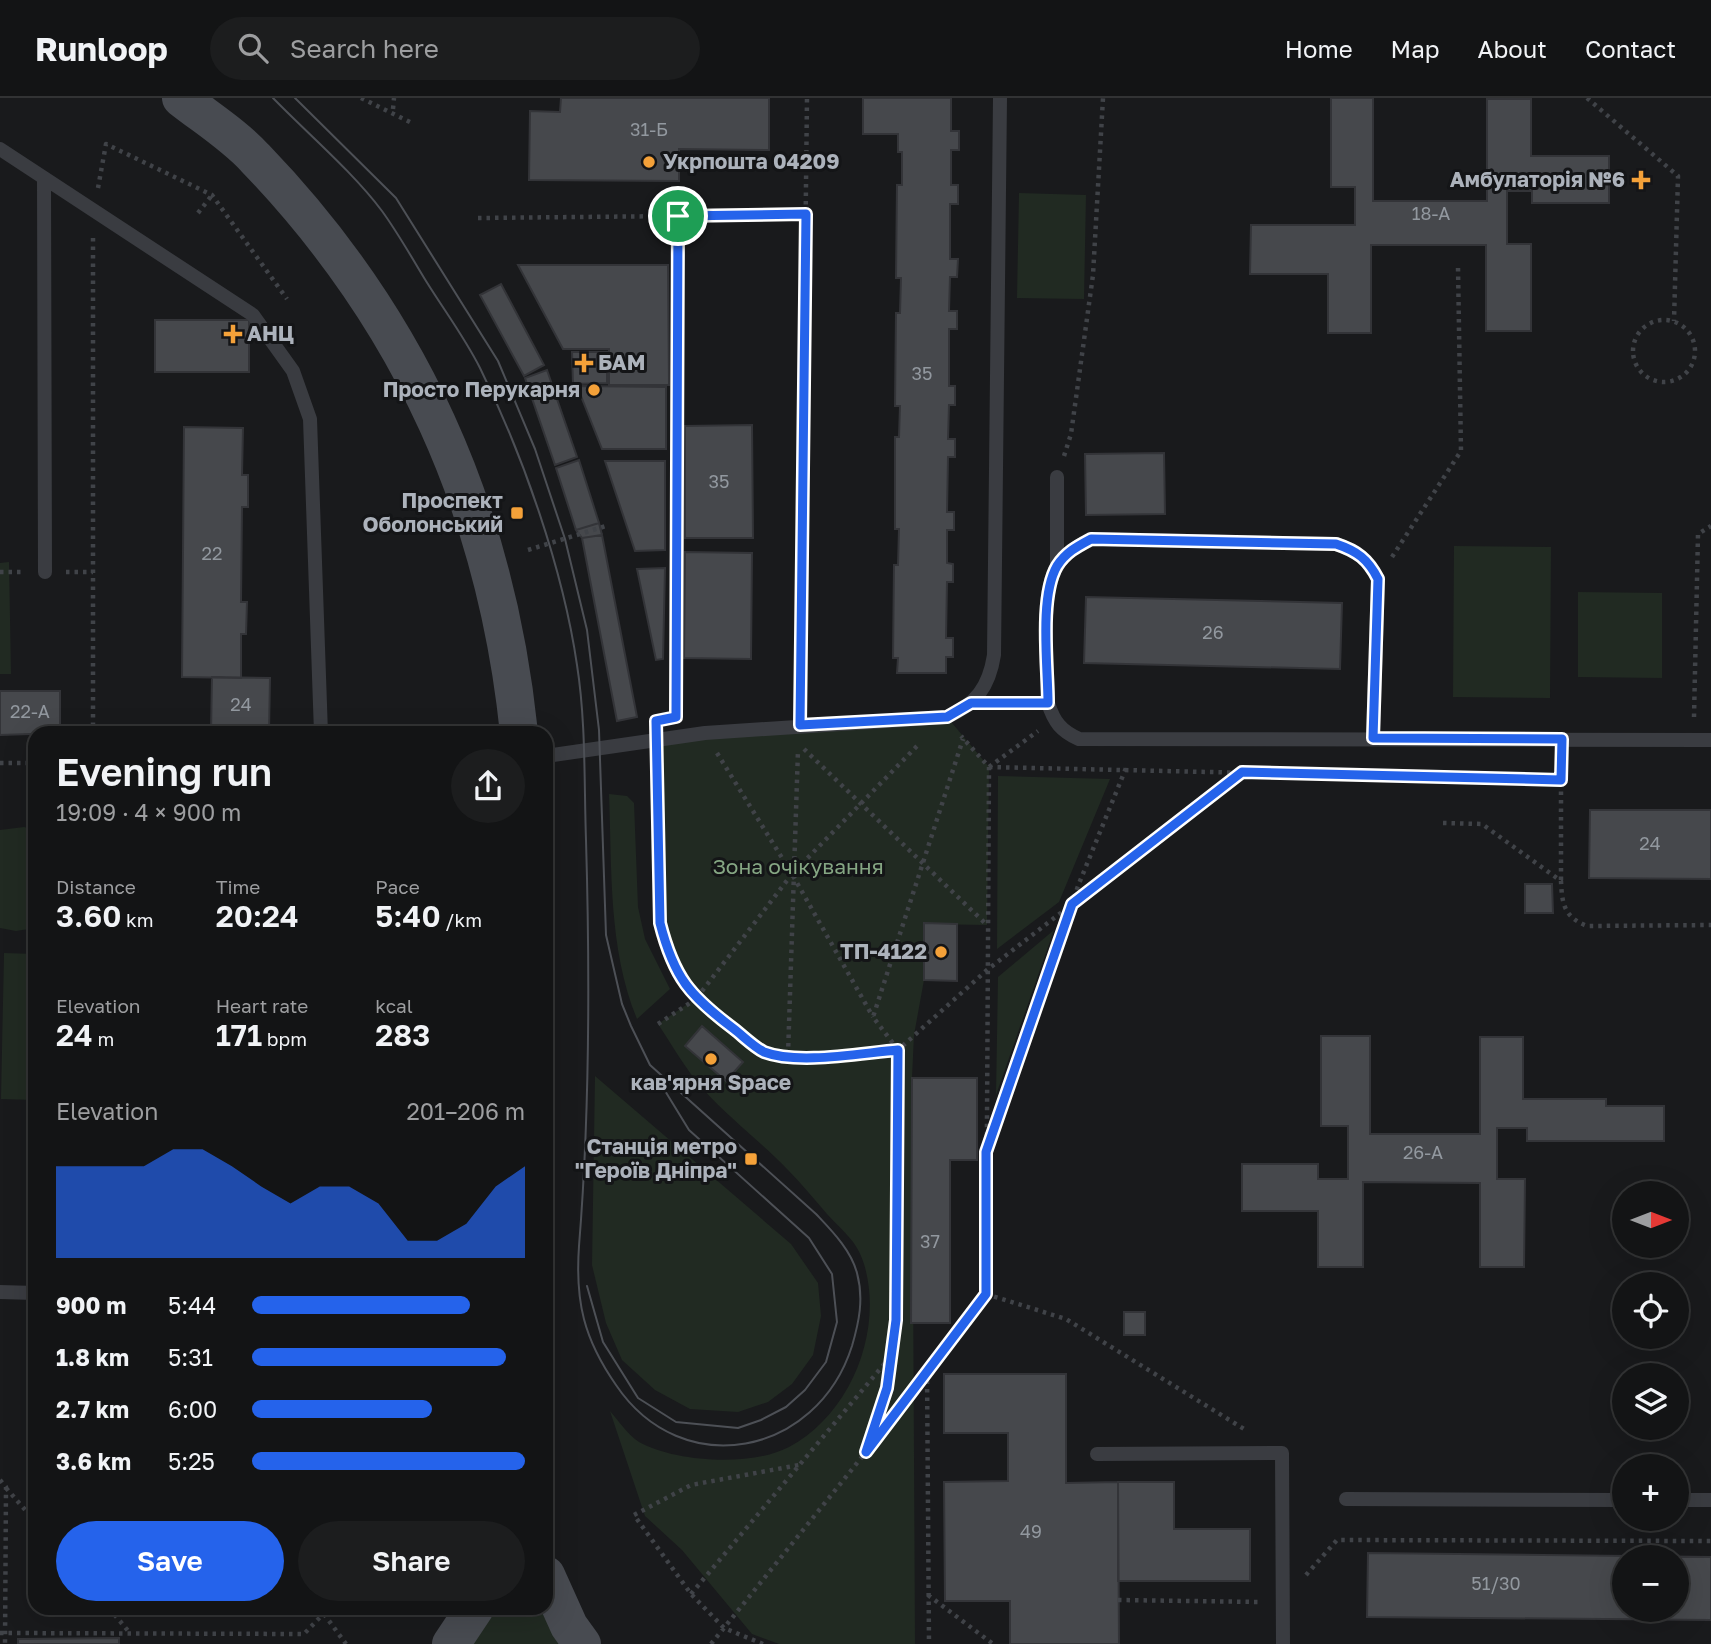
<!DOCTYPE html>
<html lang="en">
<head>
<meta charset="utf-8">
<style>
  :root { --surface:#131415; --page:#1c1d1e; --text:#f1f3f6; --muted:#9d9ea0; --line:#323334; --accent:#2563eb }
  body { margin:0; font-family:"Golos Text",sans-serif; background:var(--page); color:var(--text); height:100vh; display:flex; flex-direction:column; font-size:26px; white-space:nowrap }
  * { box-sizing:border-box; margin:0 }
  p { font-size:23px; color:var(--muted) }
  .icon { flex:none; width:38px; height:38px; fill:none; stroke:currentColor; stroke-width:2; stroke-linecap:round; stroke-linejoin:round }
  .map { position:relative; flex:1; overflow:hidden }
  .side { position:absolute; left:28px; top:628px; width:525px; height:889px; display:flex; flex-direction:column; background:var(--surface); border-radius:21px; box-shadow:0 7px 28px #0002,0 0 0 2px var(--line) }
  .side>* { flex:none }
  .needle { width:46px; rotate:90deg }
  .tools { position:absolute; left:1612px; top:1083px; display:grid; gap:14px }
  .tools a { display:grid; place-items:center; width:77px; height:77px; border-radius:50%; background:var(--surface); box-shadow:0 7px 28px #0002,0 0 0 2px var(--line); font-size:35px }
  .pin { position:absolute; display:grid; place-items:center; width:60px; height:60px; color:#fff; margin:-30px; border:4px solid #fff; border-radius:50%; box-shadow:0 2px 7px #0007 }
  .round { display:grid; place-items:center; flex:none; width:74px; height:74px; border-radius:37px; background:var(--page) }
  .summary { display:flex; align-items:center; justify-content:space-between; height:119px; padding:0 28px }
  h1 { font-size:38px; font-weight:600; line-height:52px }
  .figures { display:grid; grid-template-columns:repeat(3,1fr); gap:10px; height:119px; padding:7px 28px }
  .figures div { display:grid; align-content:center }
  .figures b { font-size:30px; font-weight:600 }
  .figures small { font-size:19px; font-weight:400 }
  .figures p { font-size:19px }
  .chart { height:196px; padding:14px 28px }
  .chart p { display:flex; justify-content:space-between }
  .chart svg { width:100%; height:126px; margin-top:7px; fill:var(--accent); opacity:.7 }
  .primary-button { display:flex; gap:14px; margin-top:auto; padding:14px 28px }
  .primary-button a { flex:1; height:80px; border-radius:42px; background:var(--accent); color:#fff; font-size:28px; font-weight:600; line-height:80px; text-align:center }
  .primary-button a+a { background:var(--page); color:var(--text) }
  ul { padding:0 28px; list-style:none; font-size:23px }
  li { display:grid; grid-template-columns:112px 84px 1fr; align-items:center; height:52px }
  li i { height:18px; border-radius:9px; background:var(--accent) }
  header { display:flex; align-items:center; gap:42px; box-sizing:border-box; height:98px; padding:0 35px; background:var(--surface); border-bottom:2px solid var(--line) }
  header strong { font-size:33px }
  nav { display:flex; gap:38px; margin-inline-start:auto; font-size:24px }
  .search { width:490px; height:63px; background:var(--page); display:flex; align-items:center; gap:18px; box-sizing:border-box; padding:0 24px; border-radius:38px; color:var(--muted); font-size:26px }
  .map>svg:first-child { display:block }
  .green { fill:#212a22 }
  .building { fill:#46484c; stroke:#333438; stroke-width:2; fill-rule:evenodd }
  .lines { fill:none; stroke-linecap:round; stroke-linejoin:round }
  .path { stroke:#404348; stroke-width:4.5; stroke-dasharray:3.5 5; stroke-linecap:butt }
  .service { stroke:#3a3c41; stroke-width:14 }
  .secondary { stroke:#484b51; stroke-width:38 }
  .tram { stroke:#4d5056; stroke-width:2 }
  .route-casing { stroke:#fff; stroke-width:14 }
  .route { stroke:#2563eb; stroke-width:9 }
  .poi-dot { fill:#f4a139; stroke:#141517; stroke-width:2.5 }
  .labels { text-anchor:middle; stroke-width:6; stroke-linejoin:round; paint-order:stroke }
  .number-label { font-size:18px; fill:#92989f }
  .poi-label { font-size:21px; font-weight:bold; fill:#acb2bb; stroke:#141517; text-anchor:end }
  .park-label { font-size:21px; fill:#85a683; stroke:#141517 }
</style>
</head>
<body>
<header>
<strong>Runloop</strong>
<div class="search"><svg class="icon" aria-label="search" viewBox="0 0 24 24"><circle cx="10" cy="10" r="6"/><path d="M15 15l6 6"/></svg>Search here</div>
<nav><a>Home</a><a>Map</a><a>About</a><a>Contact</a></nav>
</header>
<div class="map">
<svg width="1711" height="1546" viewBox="0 0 1711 1546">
  <rect width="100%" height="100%" fill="#191a1c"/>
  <path class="green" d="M 1019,95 L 1086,97 L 1084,201 L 1017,200 Z
    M 1454,448 L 1551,449 L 1550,600 L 1453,599 Z
    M 9,464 L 11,576 L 0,576 L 0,465 Z
    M 1578,494 L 1662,495 L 1662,580 L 1578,579 Z
    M 947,619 L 989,669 L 987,827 L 924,826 L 924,882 L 914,937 L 912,980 L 915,1546 L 779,1546 L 752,1536 L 682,1452 L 645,1418 L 610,1313 C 618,1322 628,1337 639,1344 C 675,1364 751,1369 789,1349 C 851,1316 884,1232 864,1166 C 857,1142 842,1133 827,1116 C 814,1101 802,1086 788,1072 C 761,1044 729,1020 703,991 C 686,972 672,947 658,926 L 695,901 C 678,876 667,854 660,825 L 657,642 Z
    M 998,678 L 1110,681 L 1059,804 L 997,851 Z
    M 609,696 L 627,698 L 634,705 L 638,809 L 645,841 L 670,891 L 637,921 C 608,850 612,771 609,696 Z
    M 24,729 L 35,732 L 35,830 L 16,833 L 0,830 L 0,732 Z
    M 1054,832 L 996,997 L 998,879 Z
    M 4,855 L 35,856 L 35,1002 L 1,1001 Z
    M 595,978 L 791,1146 L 818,1185 L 821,1218 L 813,1257 L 792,1286 L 768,1304 L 738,1314 L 690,1311 L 655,1292 L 622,1262 L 606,1225 L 592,1167 Z
    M 492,1510 L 541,1510 L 561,1546 L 468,1546 Z"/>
  <path class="building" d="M 561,0 L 769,0 L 769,52 L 679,51 L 679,83 L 529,82 L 530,13 L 560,14 Z
    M 863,0 L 951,0 L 951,33 L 959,33 L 959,52 L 951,52 L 951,87 L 958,87 L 958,106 L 950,106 L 950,161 L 958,161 L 957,179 L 950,179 L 949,213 L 957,213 L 957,231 L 949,231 L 949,288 L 955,288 L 955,307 L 949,307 L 948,341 L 955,341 L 955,359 L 948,359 L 947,414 L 954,414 L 954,432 L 947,432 L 947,465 L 953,466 L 953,484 L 947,484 L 946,540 L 953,540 L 953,559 L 946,559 L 946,575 L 897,575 L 898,560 L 893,560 L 894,467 L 898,467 L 899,431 L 895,431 L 895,339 L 899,339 L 900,308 L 895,308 L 896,215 L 900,215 L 901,180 L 896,180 L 897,87 L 902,87 L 902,54 L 898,54 L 898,36 L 863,36 Z
    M 1331,0 L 1373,0 L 1373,103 L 1487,103 L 1487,1 L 1531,1 L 1531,58 L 1609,58 L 1609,105 L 1532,105 L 1532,93 L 1507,93 L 1507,146 L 1531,146 L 1531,233 L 1486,233 L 1486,147 L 1371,147 L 1371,235 L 1328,235 L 1328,176 L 1250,176 L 1251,127 L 1355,127 L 1355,89 L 1331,89 Z
    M 518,167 L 668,167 L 669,287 L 609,287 L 609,251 L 563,251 Z
    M 501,186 L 544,267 L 524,278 L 480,197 Z
    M 155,222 L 249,222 L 249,274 L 155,274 Z
    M 572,254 L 607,254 L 607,285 L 573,286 Z
    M 547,272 L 577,359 L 555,367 L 525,280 Z
    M 577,288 L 666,289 L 666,351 L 602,351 Z
    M 752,327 L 753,440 L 685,440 L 685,328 Z
    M 184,329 L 243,330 L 242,377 L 248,377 L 248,409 L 242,409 L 241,504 L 247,504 L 246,536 L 241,536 L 241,580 L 182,579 Z
    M 1164,355 L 1165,416 L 1086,417 L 1085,356 Z
    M 579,362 L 599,425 L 576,432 L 556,370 Z
    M 605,363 L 665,363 L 665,452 L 635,453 Z
    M 599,425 L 602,437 L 582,440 L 576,432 Z
    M 602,437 L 637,619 L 617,623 L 582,440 Z
    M 685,454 L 752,455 L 751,561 L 684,560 Z
    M 665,470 L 663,561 L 656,562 L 637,471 Z
    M 1086,499 L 1342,505 L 1340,571 L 1084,565 Z
    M 212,579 L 270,580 L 269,634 L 274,635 L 211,635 Z
    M 0,593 L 60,593 L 60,635 L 0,637 Z
    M 1590,712 L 1711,712 L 1711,781 L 1589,780 Z
    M 1525,786 L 1552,786 L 1553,815 L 1525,815 Z
    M 924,825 L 957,826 L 957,883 L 924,882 Z
    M 702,928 L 743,964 L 726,983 L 685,948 Z
    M 1321,938 L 1370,938 L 1370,1036 L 1480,1036 L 1480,939 L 1523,939 L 1523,1001 L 1606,1001 L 1606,1008 L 1664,1008 L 1664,1043 L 1527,1043 L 1527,1030 L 1497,1030 L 1497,1081 L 1525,1081 L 1524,1169 L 1480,1169 L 1480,1085 L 1363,1084 L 1363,1169 L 1318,1169 L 1318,1113 L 1242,1113 L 1242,1066 L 1318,1066 L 1318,1081 L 1348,1081 L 1348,1028 L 1321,1028 Z
    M 912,980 L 977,980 L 977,1062 L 950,1062 L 950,1225 L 911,1225 Z
    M 1124,1214 L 1145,1214 L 1145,1237 L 1124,1237 Z
    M 944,1276 L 1066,1276 L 1066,1385 L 1118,1384 L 1119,1546 L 1010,1546 L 1010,1503 L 945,1503 L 944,1384 L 1008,1383 L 1008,1335 L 944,1335 Z
    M 1118,1384 L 1174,1384 L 1174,1431 L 1250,1431 L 1250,1483 L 1118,1483 Z
    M 1368,1455 L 1711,1459 L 1711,1522 L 1367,1519 ZM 1624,1460 L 1676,1460 L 1676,1512 L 1624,1512 Z
    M 119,1540 L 119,1546 L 18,1546 L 18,1541 Z"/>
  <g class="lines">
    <path class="path" d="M 361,0 L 414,26
      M 1587,0 L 1678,78 L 1674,223
      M 393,11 L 394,0
      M 98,90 L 106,46 L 212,97 L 287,201
      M 198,115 L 212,97
      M 678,118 L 806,116
      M 478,120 L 678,118 L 676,617
      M 93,140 L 93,635
      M1633 253a31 31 0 1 1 62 0a31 31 0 1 1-62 0Z
      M 1064,358 L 1071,336 L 1093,177 L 1103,0
      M 528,452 L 606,428
      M 1392,459 L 1461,353 L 1458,169
      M 0,474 L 23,474
      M 66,474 L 93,474
      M 1000,605 L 1026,605
      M 800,608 L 807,0
      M 1694,619 L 1698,436 L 1711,428
      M 804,651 L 987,827
      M 717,655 L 792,776 L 873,919
      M 0,665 L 35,665
      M 657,665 C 657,717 651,802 666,849 C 672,869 684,885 696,901 L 792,776 L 920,645
      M 989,669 L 1561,682
      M 989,669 L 1038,633
      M 1443,725 L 1482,726 L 1561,783 C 1562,806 1564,819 1587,828 L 1711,827
      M 1561,782 L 1561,665
      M 658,926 L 696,901 L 763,953 L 810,958 L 898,952 L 987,872 L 1243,674
      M 788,957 L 798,652
      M 988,1049 L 1078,788 L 1126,670
      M 986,1196 L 1066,1221 L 1244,1331
      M 927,1274 L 929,1546
      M 869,1348 L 878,1323 L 891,1264 L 897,1173 L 898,952 L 873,919 L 963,641
      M 0,1382 L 6,1389 L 5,1546
      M 6,1390 L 35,1423
      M 1306,1477 L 1337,1442 L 1711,1443
      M 691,1496 L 891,1258
      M 928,1497 L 993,1546
      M 1118,1502 L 1261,1504
      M 109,1510 L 129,1534
      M 324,1516 L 346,1546
      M 0,1535 L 304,1536 L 329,1510
      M 711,1546 L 866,1354 L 986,1196 L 989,669 L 961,638
      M 763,1546 L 724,1530 L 691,1496 L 634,1417 L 691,1387 L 799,1367"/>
    <path class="service" d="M 0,51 L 253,217 L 293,273 L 310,321 L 321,635
      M 44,81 L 45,474
      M 1057,469 L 1057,379
      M 1373,640 L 1378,481 C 1368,461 1357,453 1336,446 L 1092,441 C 1078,448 1066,454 1057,468 C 1039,499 1048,569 1048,605 C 1054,624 1061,633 1079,641 L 1711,642
      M 546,658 L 705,635 L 947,619 C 976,606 989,589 994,557 L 1000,0
      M 0,1194 L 35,1195
      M 1097,1356 L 1282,1355 L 1283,1546
      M 1346,1401 L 1624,1402
      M 1676,1402 L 1711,1402"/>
    <path class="secondary" d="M 181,0 C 205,19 234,37 255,60 C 411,222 496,412 519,635
      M 546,1477 L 569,1528 L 582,1546
      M 451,1546 L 475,1510"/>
    <path class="tram" d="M 273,0 C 307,35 353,74 382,113 C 398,135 412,160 426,183 C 444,212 465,240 480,270 C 523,357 563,471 577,567 C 586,624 584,684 586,742 C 590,878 590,1013 579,1148 C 575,1204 584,1241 616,1287 C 682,1385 817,1358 852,1248 C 859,1224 864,1201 857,1175 C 851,1152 832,1133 816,1116 L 650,967 L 631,928 L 622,906 L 606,837 L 599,632 L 587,532 L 565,441 L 535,351 L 498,263 L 396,100 L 295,0
      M 587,1188 L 603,1244 L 638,1300 L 676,1324 L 738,1330 L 761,1322 L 786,1309 L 805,1292 L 826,1264 L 837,1224 L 832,1176 L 809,1140 L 689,1032 L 659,983"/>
  </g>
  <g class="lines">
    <g class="route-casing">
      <path id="route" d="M 806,116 L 800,627 L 947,619 L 971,605 L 1048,605 C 1048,569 1039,499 1057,468 C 1066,454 1078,448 1091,441 L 1336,446 C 1357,453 1368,461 1378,481 L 1373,640 L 1562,641 L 1561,682 L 1242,674 L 1072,806 L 986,1054 L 986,1196 L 866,1354 L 887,1290 L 896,1222 L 898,952 C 861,955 798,967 764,954 C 754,949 743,938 734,931 C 690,898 674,880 660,825 L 656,623 L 676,619 L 678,118 Z"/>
    </g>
    <use href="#route" class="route"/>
  </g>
  <g class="poi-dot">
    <circle cx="649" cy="64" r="7"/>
    <path d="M1637.5 71.5h7v7h7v7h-7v7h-7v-7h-7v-7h7z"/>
    <path d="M229.5 225.5h7v7h7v7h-7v7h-7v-7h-7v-7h7z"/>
    <path d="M580.5 254.5h7v7h7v7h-7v7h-7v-7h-7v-7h7z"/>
    <circle cx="594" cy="292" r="7"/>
    <rect x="510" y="408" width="14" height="14" rx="3.5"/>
    <circle cx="941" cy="854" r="7"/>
    <circle cx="711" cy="961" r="7"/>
    <rect x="744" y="1054" width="14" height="14" rx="3.5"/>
  </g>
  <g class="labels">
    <g class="number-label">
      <text x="649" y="38">31-Б</text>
      <text x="1431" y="122">18-А</text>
      <text x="922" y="282">35</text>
      <text x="719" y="390">35</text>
      <text x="212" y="462">22</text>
      <text x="1213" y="541">26</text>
      <text x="241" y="613">24</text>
      <text x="30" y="620">22-А</text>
      <text x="1650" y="752">24</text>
      <text x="1423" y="1061">26-А</text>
      <text x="930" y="1150">37</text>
      <text x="1031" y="1440">49</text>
      <text x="1496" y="1492">51/30</text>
    </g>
    <g class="poi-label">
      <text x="663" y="71" text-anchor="start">Укрпошта 04209</text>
      <text x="1625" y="89">Амбулаторія №6</text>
      <text x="247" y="243" text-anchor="start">АНЦ</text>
      <text x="598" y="272" text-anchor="start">БАМ</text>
      <text x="580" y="299">Просто Перукарня</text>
      <text x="503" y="410">Проспект<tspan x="503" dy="24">Оболонський</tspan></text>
      <text x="927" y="861">ТП-4122</text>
      <text x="711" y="992" text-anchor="middle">кав'ярня Space</text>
      <text x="737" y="1056">Станція метро<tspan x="737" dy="24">"Героїв Дніпра"</tspan></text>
    </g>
    <g class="park-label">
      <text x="798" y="776">Зона очікування</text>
    </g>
  </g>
</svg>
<div class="tools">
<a><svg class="needle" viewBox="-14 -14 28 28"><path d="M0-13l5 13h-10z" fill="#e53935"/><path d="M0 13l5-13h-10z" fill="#9d9ea0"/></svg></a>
<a><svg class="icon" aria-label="locate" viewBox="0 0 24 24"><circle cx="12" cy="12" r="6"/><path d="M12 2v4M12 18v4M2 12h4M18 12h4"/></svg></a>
<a><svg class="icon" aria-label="layers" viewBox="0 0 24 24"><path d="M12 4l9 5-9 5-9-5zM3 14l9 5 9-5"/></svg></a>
<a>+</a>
<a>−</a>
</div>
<div class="pin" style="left:678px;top:118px;background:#1e9e55"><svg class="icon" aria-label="arrive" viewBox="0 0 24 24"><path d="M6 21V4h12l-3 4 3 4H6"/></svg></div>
<section class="side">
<div class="summary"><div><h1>Evening run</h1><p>19:09 · 4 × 900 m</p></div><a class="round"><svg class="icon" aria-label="share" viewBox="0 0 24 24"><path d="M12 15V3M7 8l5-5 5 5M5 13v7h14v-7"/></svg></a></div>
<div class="figures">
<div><p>Distance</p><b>3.60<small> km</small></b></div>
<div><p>Time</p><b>20:24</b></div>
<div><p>Pace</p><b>5:40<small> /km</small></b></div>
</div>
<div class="figures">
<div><p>Elevation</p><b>24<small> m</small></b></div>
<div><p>Heart rate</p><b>171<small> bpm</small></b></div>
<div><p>kcal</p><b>283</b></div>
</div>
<div class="chart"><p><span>Elevation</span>201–206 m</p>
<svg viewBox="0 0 160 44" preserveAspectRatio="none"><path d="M0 44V12L10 12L20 12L30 12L40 6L50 6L60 12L70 19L80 25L90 19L100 19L110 25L120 38L130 38L140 32L150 19L160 12V44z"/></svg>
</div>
<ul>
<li><b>900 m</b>5:44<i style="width:80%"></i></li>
<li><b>1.8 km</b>5:31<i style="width:93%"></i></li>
<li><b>2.7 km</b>6:00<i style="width:66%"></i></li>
<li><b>3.6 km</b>5:25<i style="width:100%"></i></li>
</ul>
<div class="primary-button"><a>Save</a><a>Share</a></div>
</section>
</div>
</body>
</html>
